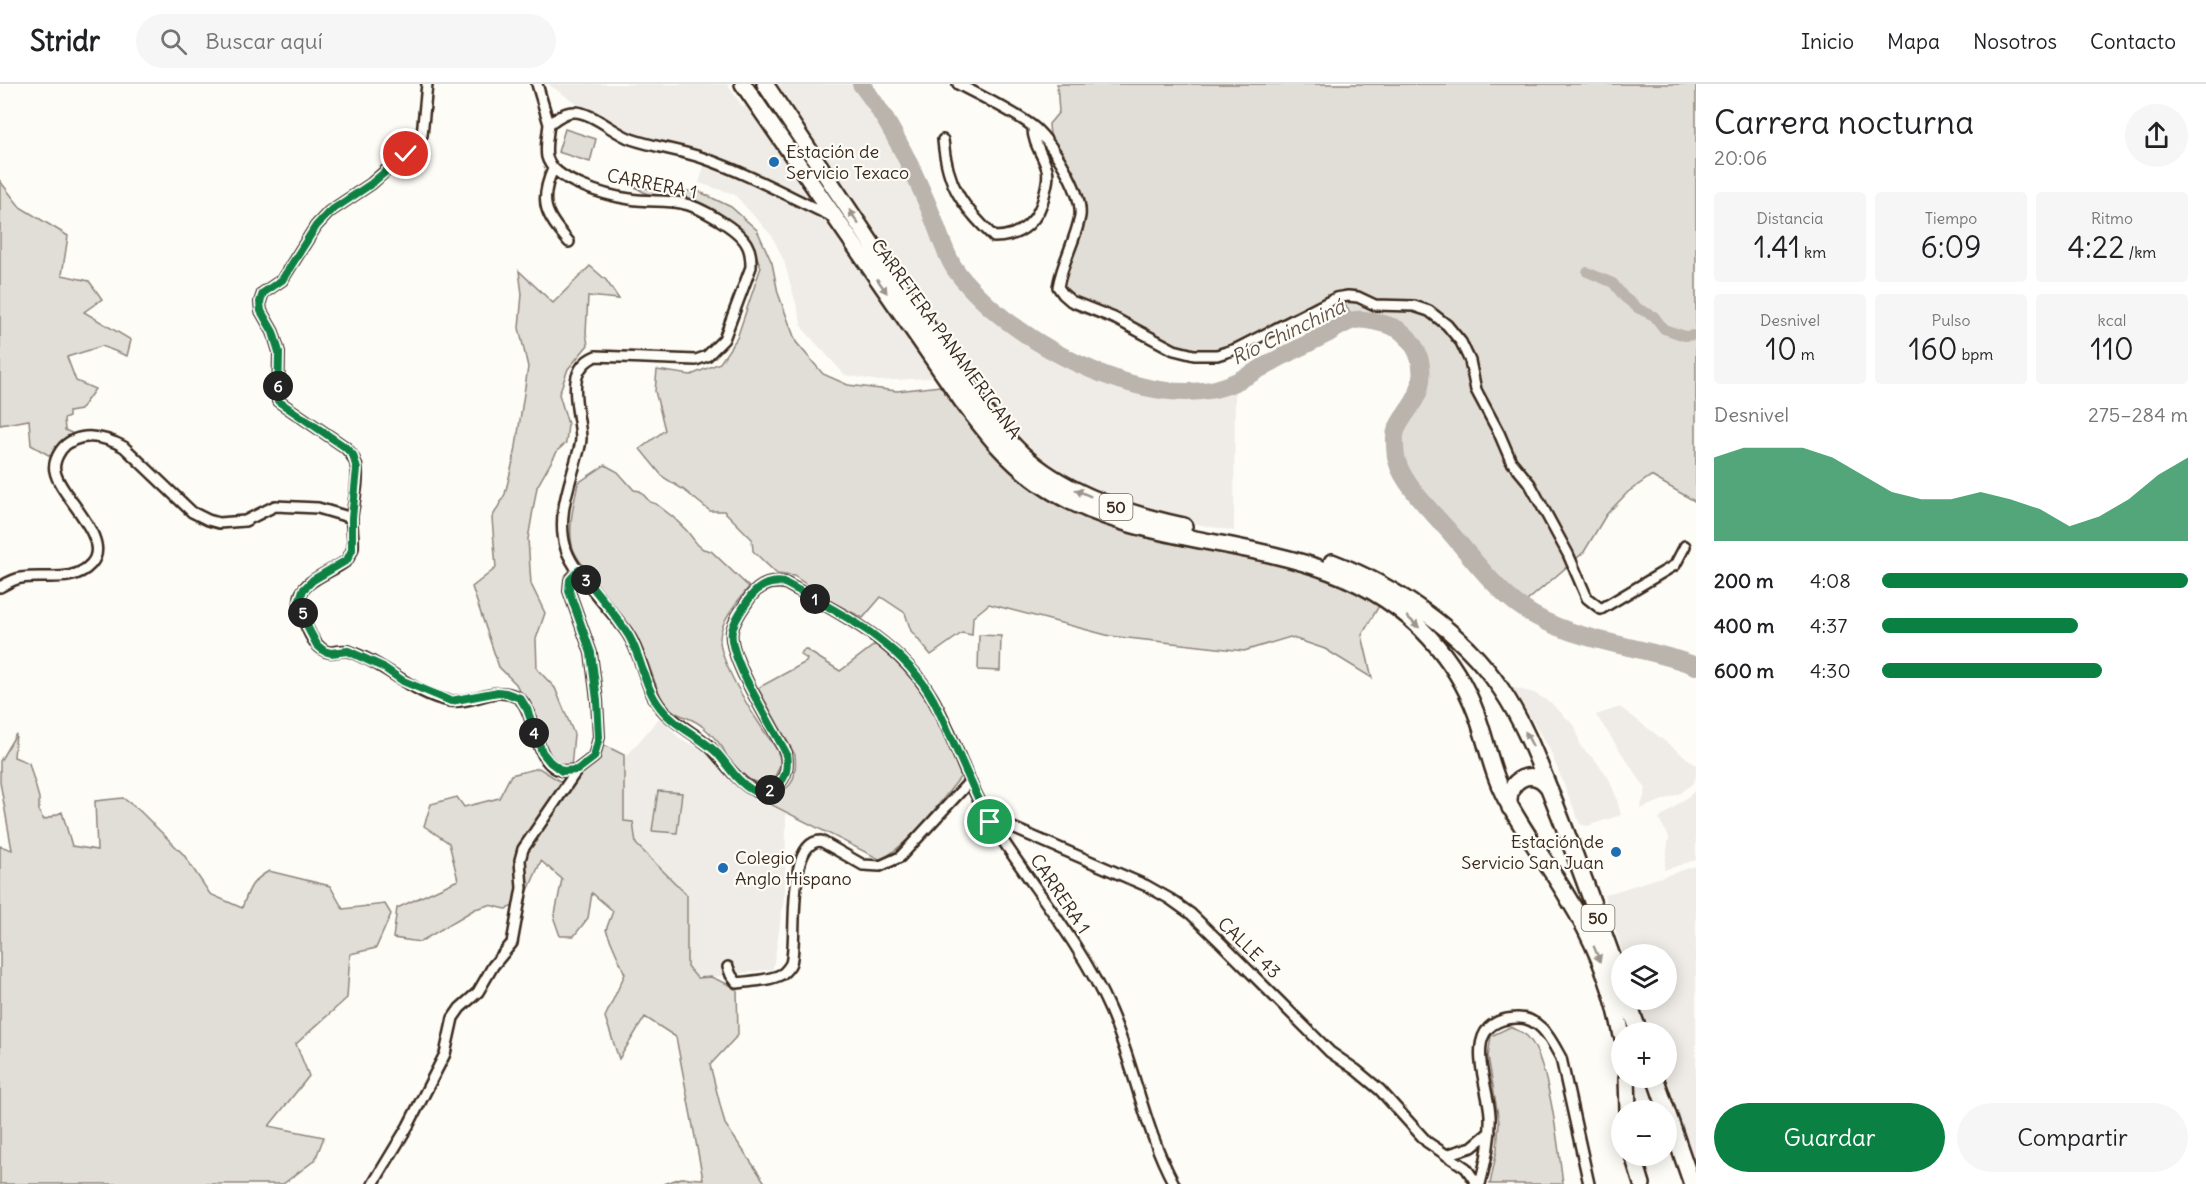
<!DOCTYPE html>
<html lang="es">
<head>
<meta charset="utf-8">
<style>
  :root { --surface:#fff; --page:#f6f6f6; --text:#202124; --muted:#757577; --line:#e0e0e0; --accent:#0b8043 }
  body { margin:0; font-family:Delius,sans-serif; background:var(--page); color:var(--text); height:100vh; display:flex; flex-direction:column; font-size:22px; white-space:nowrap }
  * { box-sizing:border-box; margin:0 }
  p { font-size:20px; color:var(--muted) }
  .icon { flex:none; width:33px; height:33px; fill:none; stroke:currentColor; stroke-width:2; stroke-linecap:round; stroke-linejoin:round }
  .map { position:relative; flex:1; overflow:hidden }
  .panel { display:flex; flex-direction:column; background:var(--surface); width:510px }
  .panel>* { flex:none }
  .buttons { position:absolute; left:1611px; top:860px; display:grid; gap:12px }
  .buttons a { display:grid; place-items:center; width:66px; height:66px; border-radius:50%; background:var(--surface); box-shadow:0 3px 15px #0003; font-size:30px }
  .pin { position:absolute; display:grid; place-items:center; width:51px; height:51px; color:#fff; margin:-26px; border:3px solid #fff; border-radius:50%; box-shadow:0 2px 6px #0007 }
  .km { position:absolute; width:30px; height:30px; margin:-15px; border-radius:50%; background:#222; color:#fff; font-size:16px; line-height:30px; text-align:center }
  .round { display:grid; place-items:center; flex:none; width:63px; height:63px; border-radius:32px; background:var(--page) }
  .head { display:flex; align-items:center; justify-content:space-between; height:102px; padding:0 18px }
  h1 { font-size:33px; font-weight:600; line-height:45px }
  .metrics { display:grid; grid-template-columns:repeat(3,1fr); gap:9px; height:102px; padding:6px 18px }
  .metrics div { display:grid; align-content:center; border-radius:6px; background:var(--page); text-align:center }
  .metrics b { font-size:30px; font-weight:600 }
  .metrics small { font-size:16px; font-weight:400 }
  .metrics p { font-size:16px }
  .chart { height:168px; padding:12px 18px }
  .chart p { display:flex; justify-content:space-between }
  .chart svg { width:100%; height:108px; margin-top:6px; fill:var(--accent); opacity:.7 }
  .button { display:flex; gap:12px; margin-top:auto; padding:12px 18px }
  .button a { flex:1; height:69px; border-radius:36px; background:var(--accent); color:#fff; font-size:24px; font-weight:600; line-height:69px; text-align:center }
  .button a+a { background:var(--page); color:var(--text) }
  ul { padding:0 18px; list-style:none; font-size:20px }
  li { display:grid; grid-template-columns:96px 72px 1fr; align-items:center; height:45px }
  li i { height:15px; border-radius:8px; background:var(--accent) }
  header { display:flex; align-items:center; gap:36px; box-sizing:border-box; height:84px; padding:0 30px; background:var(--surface); border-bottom:2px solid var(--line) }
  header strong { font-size:28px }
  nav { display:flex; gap:33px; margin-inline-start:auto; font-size:21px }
  .search { width:420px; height:54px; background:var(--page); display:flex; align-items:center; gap:15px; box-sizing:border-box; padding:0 21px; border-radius:33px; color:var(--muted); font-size:22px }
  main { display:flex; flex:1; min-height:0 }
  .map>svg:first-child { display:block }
  .built { fill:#efece7 }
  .green { fill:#e1ded7; stroke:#8e847a; stroke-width:1.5 }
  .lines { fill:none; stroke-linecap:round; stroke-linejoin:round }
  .canal { stroke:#bbb4ad; stroke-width:10 }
  .river { stroke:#bbb4ad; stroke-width:18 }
  .minor-casing { stroke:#3b2a1e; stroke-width:14 }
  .trunk-casing { stroke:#3b2a1e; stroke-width:20 }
  .minor { stroke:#fdfcf7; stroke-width:9 }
  .trunk { stroke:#fdfcf7; stroke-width:15 }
  .oneway { fill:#9c938a }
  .route-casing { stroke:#fff; stroke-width:12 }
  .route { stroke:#0b8043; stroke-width:8 }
  .poi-dot { fill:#1f6fb2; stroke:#fdfcf7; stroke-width:2 }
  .labels { text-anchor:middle; stroke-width:4.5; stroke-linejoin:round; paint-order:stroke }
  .shield { fill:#fdfcf7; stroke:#75695f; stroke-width:1.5 }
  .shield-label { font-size:16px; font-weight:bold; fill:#3b2a1e }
  .poi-label { font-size:18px; fill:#3b2a1e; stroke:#fdfcf7; text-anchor:start }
  .street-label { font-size:18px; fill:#3b2a1e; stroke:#fdfcf7 }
  .water-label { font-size:20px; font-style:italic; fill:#615349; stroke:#fdfcf7 }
</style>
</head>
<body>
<header>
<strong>Stridr</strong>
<div class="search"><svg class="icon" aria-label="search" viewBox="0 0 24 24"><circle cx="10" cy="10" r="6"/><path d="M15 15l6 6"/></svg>Buscar aquí</div>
<nav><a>Inicio</a><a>Mapa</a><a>Nosotros</a><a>Contacto</a></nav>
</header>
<main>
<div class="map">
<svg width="1696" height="1100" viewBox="0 0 1696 1100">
  <rect width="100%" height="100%" fill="#fdfcf7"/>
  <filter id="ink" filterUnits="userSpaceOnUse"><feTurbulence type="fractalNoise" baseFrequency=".0167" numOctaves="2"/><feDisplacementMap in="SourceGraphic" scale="12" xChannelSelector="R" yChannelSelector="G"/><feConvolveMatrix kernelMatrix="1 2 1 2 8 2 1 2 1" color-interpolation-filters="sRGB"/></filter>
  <g filter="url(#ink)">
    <path class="built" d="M 548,0 L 727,0 L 743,23 L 780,0 L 861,0 L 892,46 L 927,119 L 952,182 L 968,201 L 989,222 L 1019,247 L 1052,268 L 1122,296 L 1153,304 L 1184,308 L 1212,306 L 1235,299 L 1234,447 L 1164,434 L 1096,412 L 1055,389 L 1017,355 L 959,279 L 929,294 L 879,297 L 845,291 L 803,245 L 784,177 L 772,152 L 734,110 L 699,99 L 707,72 L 615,46 Z
      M 1511,603 L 1534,609 L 1550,618 L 1575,642 L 1581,663 L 1596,677 L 1608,693 L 1616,712 L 1621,731 L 1587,742 L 1580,740 L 1549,664 Z
      M 1620,623 L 1696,681 L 1696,693 L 1693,699 L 1681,709 L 1640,725 L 1646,705 L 1596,631 Z
      M 660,633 L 681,656 L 715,670 L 749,712 L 786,729 L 785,808 L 773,885 L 697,895 L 687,882 L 687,811 L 635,760 L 624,737 L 624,675 Z
      M 1696,706 L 1696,776 L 1664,786 L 1669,753 L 1659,735 Z
      M 1696,782 L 1696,1089 L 1664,993 L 1666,993 L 1666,948 L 1649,948 L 1638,915 L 1666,915 L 1666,870 L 1623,870 L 1604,811 Z"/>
    <path class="green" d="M 1057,0 L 1696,0 L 1696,418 L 1651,392 L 1628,408 L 1606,431 L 1584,468 L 1520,523 C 1494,499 1472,472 1448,446 C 1433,429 1403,399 1397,377 C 1389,348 1407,335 1418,310 C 1427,289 1420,258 1400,245 C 1387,238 1369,237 1355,236 L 1339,212 L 1229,271 L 1189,271 L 1073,225 C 1069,221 1064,215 1062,210 C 1056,191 1080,161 1081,140 C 1083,108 1050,75 1049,40 L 1059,28 Z
      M 565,45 L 596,55 L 590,78 L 558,68 Z
      M 0,97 L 20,123 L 68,152 L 62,191 L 89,197 L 102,215 L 84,228 L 131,256 L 127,272 L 102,262 L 67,273 L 76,297 L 95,305 L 80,326 L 69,328 L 69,333 L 64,335 L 65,346 L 76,351 L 61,360 L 52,373 L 31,361 L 29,336 L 0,341 Z
      M 635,103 L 700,108 L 731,123 L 757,146 L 772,179 L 778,209 L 796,258 L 823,290 L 848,301 L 897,307 L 940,302 L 991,365 L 1008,382 L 1347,503 L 1380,520 L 1362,551 L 1372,594 L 1325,565 L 1290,553 L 1244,567 L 1110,552 L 989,520 L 973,533 L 972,551 L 962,549 L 931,571 L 911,547 L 905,529 L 881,513 L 863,534 L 832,518 L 794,492 L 777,490 L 753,467 L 752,455 L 724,427 L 710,427 L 684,406 L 663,393 L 640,365 L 665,346 L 655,307 L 657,286 L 691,291 L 720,279 L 737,254 L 761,183 L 748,151 L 722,131 L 689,115 L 647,110 Z
      M 590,182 L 606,196 L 619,215 L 588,212 L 586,249 L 588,261 L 568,285 L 559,310 L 568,340 L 566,359 L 558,366 L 537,403 L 528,455 L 531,500 L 545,529 L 536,555 L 537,585 L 555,604 L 574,650 L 571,684 L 554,678 L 516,600 L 499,583 L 472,503 L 496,484 L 492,434 L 505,410 L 515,369 L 528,283 L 519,244 L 522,210 L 519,187 L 553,219 Z
      M 605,381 L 618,388 L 634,406 L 640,407 L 650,418 L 656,420 L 673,433 L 687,447 L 697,460 L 703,465 L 711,467 L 749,503 C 738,517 721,535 720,554 C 719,577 751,628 764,647 C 770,656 781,668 780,679 C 779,686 775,695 768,697 C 756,702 740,692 733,683 C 728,677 726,669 722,663 C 717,656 709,648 703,643 C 690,631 672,633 663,617 C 653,599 650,579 641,562 C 627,537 608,515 591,492 C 584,483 574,472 572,461 C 568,440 574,420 578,399 Z
      M 979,551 L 1001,552 L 1000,587 L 978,586 Z
      M 877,559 C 925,596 938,638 962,691 C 938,721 914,756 881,776 L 762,716 C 788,707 798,701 795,671 L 758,604 L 806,578 L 807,575 L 800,570 L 805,565 L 840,587 Z
      M 16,650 L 14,673 L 29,679 L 39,714 L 39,728 L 44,736 L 62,728 L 72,762 L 97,766 L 95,717 L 123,714 L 140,727 L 184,771 L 210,810 L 242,824 C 249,805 250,798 269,787 L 330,802 L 343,825 L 385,820 L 391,830 L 376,864 L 350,870 L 347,914 L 296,960 L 309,992 L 269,1042 L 324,1053 L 315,1076 L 283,1100 L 0,1100 L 0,762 L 12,766 L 0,698 L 0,677 Z
      M 600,659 L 624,671 L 624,737 L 633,738 L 636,760 L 687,811 L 687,882 L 697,894 L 711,893 L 737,904 L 738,951 L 710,981 L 725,1040 L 766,1100 L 663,1100 L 681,1094 L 703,1095 L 676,953 L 645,933 L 619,975 L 605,933 L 625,890 L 606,846 L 613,827 L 592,809 L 588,834 L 574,852 L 560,852 L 554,835 L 562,795 L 541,777 L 523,818 L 506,825 L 489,821 L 475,825 L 420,858 L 393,854 L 397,824 L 458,796 L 449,759 L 424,742 L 431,720 L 457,713 L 464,723 L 499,714 L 511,691 L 539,684 L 561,698 L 577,691 Z
      M 658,707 L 682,709 L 677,749 L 652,747 Z
      M 1510,943 C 1515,946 1523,948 1527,952 C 1549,973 1559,1068 1563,1100 L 1490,1100 L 1497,1066 L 1499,1038 L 1488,972 L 1491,952 Z"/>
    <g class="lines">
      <path class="canal" d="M 1587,188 L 1613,199 L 1624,213 L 1639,225 L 1654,232 L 1664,245 L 1685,252 L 1696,251"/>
      <path class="river" d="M 861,0 C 889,36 909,77 927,119 C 936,139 942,163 953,182 C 962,197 977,211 990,223 C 1042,269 1139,318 1210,306 C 1233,302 1252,289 1272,278 C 1290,268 1309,259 1327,250 C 1335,245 1346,238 1355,236 C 1365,234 1394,241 1402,248 C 1420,263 1426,287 1418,309 C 1413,323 1401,333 1396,347 C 1394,353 1395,370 1397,377 C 1403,400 1433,429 1448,446 C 1470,471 1494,504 1521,523 C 1571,559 1640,560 1696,582"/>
      <g class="minor-casing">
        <path id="minor" d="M 427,0 L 422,51 L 416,60 L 371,100 L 329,128 L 316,142 L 282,196 L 263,209 L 260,218 L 261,227 L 273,248 L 279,268 L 278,317 L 345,363 C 352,370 357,377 357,387 C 358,402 354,417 352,432 C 351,443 354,454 353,464 C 352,467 349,473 347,476 C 333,489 296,496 300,521 C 303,534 310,557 322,565 C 331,572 338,565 348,567 C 353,568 360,572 365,574 C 393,587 419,612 450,617 C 474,620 494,601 517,613 C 537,624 532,683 564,687 C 568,687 573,686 577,686
          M 537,0 L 549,40
          M 958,0 C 982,13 1009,25 1031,41 C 1050,55 1083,108 1080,132 C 1076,156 1062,178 1058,203 L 1063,210 L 1071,217 L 1114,234 L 1174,266 L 1194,271 L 1217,271 L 1236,265 L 1336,214 L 1348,212 L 1358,213 L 1375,221 L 1414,222 L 1429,227 L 1447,241 L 1461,258 L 1470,277 L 1476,306 L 1499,349 L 1511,377 L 1530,400 L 1568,470 L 1587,514 L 1601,525 L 1675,481 L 1685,462
          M 549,40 C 548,50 545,63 547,73 C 553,97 608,112 630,115 C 647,118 665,116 681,119 C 699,122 739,145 747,161 C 751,168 751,175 751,183 L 724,255 L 707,272 L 696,276 L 596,272 C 562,286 580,327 581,354 C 581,362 577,372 575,380 C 567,408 557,436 566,465 C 574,490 612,526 628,550 C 643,573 644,603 661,624 C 674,640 693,648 708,661 C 723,674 753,726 777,702 C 787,692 788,682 786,669 C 773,643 727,572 732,547 C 734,536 741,527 747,518 C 756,503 768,496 785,499 C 840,529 900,558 933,615 C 955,654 967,700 991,738 C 1030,801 1080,857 1110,926 C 1135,983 1144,1045 1174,1100
          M 549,40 C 556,35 564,28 573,28 C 591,27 614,49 631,55 C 654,63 679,66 703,74 C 747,89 790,113 833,133
          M 943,56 C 947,102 962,122 994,153 C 1023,153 1040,135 1045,108 C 1047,100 1049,92 1047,85 C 1043,71 1033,59 1033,45
          M 553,85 C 538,119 546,131 569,158
          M 0,503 C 7,499 14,495 21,494 C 45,490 73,500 91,480 C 114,455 59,412 55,387 C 53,379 57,372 61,366 C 77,346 105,352 124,363 L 192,428 L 208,436 L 219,439 L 245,437 L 275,422 L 318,424 L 352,434
          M 990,738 L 1013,744 L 1147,802 L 1170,815 L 1191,830 L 1219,857 L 1330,968 L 1356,986 L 1380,1006 L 1427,1058 L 1466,1084 L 1477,1100
          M 728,883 L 731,891 L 737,899 C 750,897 770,897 782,890 C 785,888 790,882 791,879 C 798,857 785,757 821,757 L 863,781 L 880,782 L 900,773 L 970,697
          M 1446,1071 L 1472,1063 L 1490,1048
          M 373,1100 L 408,1042 L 445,970 L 453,934 L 460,924 L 478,908 L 493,882 L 512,859 L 522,804 L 520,776 L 523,765 L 577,686 L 594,673 L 599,653 L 597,616 L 591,569 L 569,507 L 570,496 L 579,486
          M 1480,1100 C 1486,1077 1491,1055 1490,1031 C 1488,997 1458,937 1516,934 C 1540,932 1551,956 1561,974 L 1589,1100"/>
      </g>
      <g class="trunk-casing">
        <path id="trunk" d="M 743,0 L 962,317 C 987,350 1011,382 1048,405 C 1166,479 1329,441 1430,554 C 1449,575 1466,602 1476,629 C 1488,661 1492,693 1510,722 C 1528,754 1550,783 1568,814 C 1594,856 1613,903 1622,952
          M 765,0 L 972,310 C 987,331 1003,352 1022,370 C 1065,410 1127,430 1184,442
          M 1332,478 C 1397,503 1462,547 1501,605 C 1524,639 1537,674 1552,712 C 1577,774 1599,837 1622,900
          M 1510,724 C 1503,695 1536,680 1550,706
          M 1627,915 L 1639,948
          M 1627,993 L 1628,1026
          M 1655,993 L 1692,1100
          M 1633,1071 L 1642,1100"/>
      </g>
      <use href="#minor" class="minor"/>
      <use href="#trunk" class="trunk"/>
    </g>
    <defs><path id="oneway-solid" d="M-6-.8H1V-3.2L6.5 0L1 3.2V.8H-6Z" transform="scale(1.5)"/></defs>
    <g class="oneway">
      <use href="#oneway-solid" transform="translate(854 133) rotate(-123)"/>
      <use href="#oneway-solid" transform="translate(882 202) rotate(55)"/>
      <use href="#oneway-solid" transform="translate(1083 409) rotate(-156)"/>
      <use href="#oneway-solid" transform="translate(1413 538) rotate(42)"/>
      <use href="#oneway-solid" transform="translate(1529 655) rotate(-117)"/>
      <use href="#oneway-solid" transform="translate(1597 870) rotate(67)"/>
    </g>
  </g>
  <g class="lines" filter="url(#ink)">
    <g class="route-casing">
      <path id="route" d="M 406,70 L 371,100 L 329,128 L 316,142 L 282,196 L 263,209 L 260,218 L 261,227 L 273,248 L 279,268 L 278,317 L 345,363 L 353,371 L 357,385 L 352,434 L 352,466 L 347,476 L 313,496 L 303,506 L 299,518 L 309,546 L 317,561 L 324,567 L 331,569 L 348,567 L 383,583 L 403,597 L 451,617 L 498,608 L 506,609 L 520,614 L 527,625 L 542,668 L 550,678 L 562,687 L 577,686 L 594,673 L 599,653 L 597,616 L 591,569 L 569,507 L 570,496 L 579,486 C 595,507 615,529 629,552 C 642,574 644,603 660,623 C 675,643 700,652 717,669 C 728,681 737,698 752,706 C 760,710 770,709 777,702 C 787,693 788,682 786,669 C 773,643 727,572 732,547 C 734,536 741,527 747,518 C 756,503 768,496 785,499 C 840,529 903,559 934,617 C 954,657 969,698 990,738"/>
    </g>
    <use href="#route" class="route"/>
  </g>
  <g class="poi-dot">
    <circle cx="774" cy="78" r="6"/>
    <circle cx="1616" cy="768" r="6"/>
    <circle cx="723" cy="784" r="6"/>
  </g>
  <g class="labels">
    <g class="shield">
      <rect x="1099.5" y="410" width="33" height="26" rx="4.5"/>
      <rect x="1581.5" y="821" width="33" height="26" rx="4.5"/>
    </g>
    <g class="shield-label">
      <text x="1116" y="429">50</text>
      <text x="1598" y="840">50</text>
    </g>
    <g class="poi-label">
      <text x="786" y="74">Estación de<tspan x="786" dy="21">Servicio Texaco</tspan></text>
      <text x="1604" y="764" text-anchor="end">Estación de<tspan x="1604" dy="21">Servicio San Juan</tspan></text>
      <text x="735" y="780">Colegio<tspan x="735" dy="21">Anglo Hispano</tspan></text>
    </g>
    <g class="street-label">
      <text transform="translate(652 100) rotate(11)" y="6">CARRERA 1</text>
      <text transform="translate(946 255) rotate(54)" y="6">CARRETERA PANAMERICANA</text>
      <text transform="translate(1060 810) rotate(56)" y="6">CARRERA 1</text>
      <text transform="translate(1249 864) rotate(44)" y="6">CALLE 43</text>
    </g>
    <g class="water-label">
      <text transform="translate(1288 248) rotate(-26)" y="7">Río Chinchiná</text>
    </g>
  </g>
</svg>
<div class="buttons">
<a><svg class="icon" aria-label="layers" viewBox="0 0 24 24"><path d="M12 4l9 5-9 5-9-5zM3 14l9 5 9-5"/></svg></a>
<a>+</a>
<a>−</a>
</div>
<div class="pin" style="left:990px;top:738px;background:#1e9e55"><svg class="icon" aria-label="arrive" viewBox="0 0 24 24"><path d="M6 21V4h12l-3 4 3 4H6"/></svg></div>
<div class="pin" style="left:406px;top:70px;background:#d93025"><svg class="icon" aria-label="check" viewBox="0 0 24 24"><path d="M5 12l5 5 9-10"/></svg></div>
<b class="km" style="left:815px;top:515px">1</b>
<b class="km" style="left:770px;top:706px">2</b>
<b class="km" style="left:586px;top:496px">3</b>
<b class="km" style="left:534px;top:649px">4</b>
<b class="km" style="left:303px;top:529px">5</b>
<b class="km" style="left:278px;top:302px">6</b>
</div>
<section class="panel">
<div class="head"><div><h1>Carrera nocturna</h1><p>20:06</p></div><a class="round"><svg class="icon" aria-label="share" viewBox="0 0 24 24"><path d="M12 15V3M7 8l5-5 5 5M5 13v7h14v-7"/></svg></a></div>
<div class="metrics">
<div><p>Distancia</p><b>1.41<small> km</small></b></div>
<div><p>Tiempo</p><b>6:09</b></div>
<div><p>Ritmo</p><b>4:22<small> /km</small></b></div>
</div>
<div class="metrics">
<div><p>Desnivel</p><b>10<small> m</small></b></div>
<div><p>Pulso</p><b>160<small> bpm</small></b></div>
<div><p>kcal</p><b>110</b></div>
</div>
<div class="chart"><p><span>Desnivel</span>275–284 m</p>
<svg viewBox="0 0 160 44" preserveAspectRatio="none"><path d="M0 44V10L10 6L20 6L30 6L40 10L50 17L60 24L70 27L80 27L90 24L100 27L110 31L120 38L130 34L140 27L150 17L160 10V44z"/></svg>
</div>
<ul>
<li><b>200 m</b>4:08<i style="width:100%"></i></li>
<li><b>400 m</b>4:37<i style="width:64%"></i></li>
<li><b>600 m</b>4:30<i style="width:72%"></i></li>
</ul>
<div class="button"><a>Guardar</a><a>Compartir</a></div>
</section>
</main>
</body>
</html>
